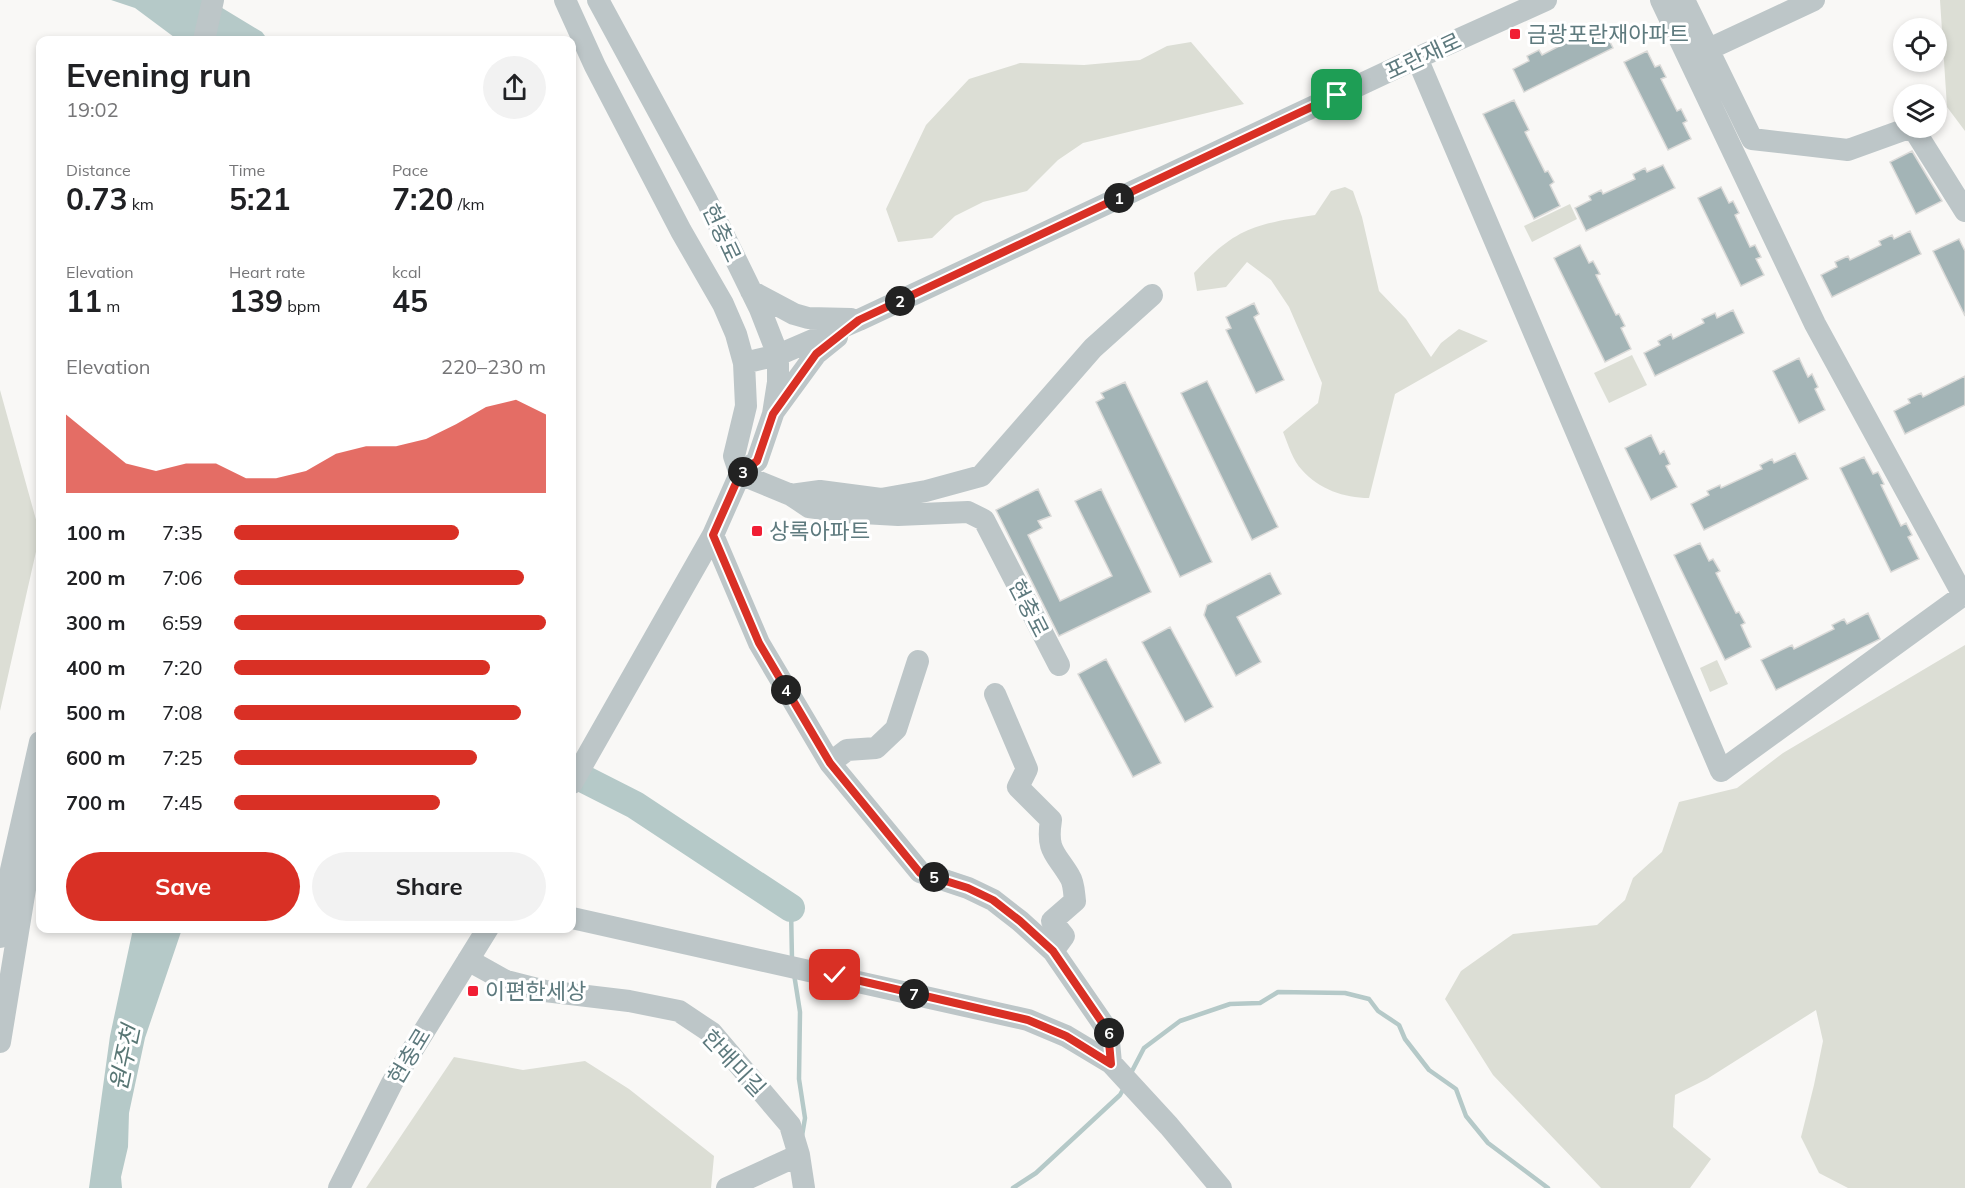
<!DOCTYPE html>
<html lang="en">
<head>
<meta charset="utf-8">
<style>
  :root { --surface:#fff; --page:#f2f2f2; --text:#202124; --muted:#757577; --accent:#d93025 }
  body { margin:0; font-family:Mulish,"Noto Sans KR",sans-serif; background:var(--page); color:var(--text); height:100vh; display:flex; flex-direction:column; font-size:22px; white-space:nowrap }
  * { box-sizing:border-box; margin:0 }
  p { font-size:20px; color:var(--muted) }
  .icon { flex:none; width:33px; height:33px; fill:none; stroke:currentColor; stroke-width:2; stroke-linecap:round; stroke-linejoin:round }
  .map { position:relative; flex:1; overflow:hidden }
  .side { position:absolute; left:36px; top:36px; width:540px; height:897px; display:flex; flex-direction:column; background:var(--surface); border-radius:12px; box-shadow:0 3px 9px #0003 }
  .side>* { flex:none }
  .tools { position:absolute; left:1893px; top:18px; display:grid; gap:12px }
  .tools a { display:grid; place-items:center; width:54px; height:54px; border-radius:50%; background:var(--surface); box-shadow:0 3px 9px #0003; font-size:30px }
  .pin { position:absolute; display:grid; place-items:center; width:51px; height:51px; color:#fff; margin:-26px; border-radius:12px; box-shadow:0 3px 9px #0006 }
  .km { position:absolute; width:30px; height:30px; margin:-15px; border-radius:50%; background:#222; color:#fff; font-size:16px; line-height:30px; text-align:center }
  .round { display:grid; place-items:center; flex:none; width:63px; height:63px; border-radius:32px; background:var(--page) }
  .head { display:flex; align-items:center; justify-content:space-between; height:102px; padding:0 30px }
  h1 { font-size:33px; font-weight:700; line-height:45px }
  .metrics { display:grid; grid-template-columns:repeat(3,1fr); gap:9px; height:102px; padding:6px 30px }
  .metrics div { display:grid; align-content:center }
  .metrics b { font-size:30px; font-weight:700 }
  .metrics small { font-size:16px; font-weight:400 }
  .metrics p { font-size:16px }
  .chart { height:168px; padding:12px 30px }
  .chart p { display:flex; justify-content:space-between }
  .chart svg { width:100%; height:108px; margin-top:6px; fill:var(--accent); opacity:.7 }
  .cta { display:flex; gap:12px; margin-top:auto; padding:12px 30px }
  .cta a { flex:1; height:69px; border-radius:36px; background:var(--accent); color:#fff; font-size:24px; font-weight:700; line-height:69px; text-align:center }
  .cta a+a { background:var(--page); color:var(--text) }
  ul { padding:0 30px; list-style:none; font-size:20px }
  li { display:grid; grid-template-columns:96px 72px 1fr; align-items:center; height:45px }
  li i { height:15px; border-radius:8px; background:var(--accent) }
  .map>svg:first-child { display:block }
  .green { fill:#dcded5 }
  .water { fill:#b5c9c8 }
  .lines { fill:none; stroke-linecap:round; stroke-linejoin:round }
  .stream { stroke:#b5c9c8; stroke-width:4.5 }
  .river { stroke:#b5c9c8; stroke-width:28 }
  .building { fill:#a3b4b6; stroke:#dbdad8; stroke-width:1.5 }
  .minor { stroke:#bdc6c8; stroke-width:22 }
  .route-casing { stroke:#fff; stroke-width:12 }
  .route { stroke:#d93025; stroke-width:8 }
  .poi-dot { fill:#f11e34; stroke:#fff; stroke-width:2 }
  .labels { text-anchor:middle; stroke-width:6; stroke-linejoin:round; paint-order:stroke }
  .poi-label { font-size:22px; fill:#5e7a7e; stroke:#fff; text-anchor:start }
  .street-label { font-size:22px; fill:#5e7a7e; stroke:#fff }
  .water-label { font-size:24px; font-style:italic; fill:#587674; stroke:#fff }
</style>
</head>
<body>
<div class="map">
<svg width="1965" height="1188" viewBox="0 0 1965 1188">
  <rect width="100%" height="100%" fill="#f9f8f6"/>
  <path class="green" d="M 1940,0 L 1965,0 L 1965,131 L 1947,107 Z
    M 1191,42 L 1244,104 L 1083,143 L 1058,160 L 1027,191 L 983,202 L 955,216 L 932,238 L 898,242 L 886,209 L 926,125 L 969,79 L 1020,63 L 1084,65 L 1140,60 L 1167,46 Z
    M 1345,187 L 1353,191 L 1362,217 L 1379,291 L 1406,319 L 1431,357 L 1441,343 L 1459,329 L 1488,341 L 1395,394 L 1369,498 C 1344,498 1319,489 1302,470 C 1293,461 1288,444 1283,432 L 1318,403 L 1322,383 L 1289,307 L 1271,280 L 1247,262 L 1226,287 L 1197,291 L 1194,273 C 1236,227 1256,224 1315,215 L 1331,191 Z
    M 1570,204 L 1577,219 L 1532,242 L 1524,226 Z
    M 1632,355 L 1647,385 L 1609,403 L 1594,373 Z
    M 0,390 L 40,534 L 0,711 Z
    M 1965,645 L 1965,1188 L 1848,1188 L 1819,1173 L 1801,1137 L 1814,1085 L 1823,1041 L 1816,1010 L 1707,1079 L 1675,1095 L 1673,1127 L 1711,1159 L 1690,1188 L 1601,1188 L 1493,1075 L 1445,999 L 1461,971 L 1513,934 L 1597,925 L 1625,900 L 1633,878 L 1662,852 L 1679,802 L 1737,788 L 1783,753 Z
    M 1717,660 L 1728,684 L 1710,692 L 1700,668 Z
    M 454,1057 L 523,1070 L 585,1061 L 629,1089 L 714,1156 L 711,1188 L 366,1188 Z"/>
  <path class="water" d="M 111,0 L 209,0 L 262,32 L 268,40 L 178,40 L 135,8 Z
    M 133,929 L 182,929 L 145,1038 L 129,1113 L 128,1147 L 121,1177 L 122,1188 L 89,1188 L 110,1036 Z"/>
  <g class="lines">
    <path class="stream" d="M 791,908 L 792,960
      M 794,974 L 800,1012 L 799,1079 L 805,1118 L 802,1136
      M 1131,1073 L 1144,1048 L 1180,1021 L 1230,1004 L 1260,1003 L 1278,992 L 1345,993 L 1369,999 L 1378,1011 L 1399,1025 L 1405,1039 L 1429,1070 L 1456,1089 L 1466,1116 L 1488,1143 L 1548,1188
      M 1013,1188 L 1036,1173 L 1120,1095 L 1125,1086"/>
    <path class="river" d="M 572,773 L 635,805 L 791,908"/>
  </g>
  <path class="building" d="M 1602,26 L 1613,48 L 1524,92 L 1513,69 L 1529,61 L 1527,56 L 1539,50 L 1542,55 L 1573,39 L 1571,35 L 1584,29 L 1586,33 Z
    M 1647,51 L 1655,67 L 1660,65 L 1666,77 L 1661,79 L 1677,111 L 1681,109 L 1687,121 L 1683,123 L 1691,139 L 1668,150 L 1624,62 Z
    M 1514,100 L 1529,130 L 1525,132 L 1545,172 L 1548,171 L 1554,182 L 1550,185 L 1560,206 L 1534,219 L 1483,114 Z
    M 1912,151 L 1942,201 L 1916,214 L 1890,162 Z
    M 1663,165 L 1675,188 L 1586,231 L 1575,208 L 1591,200 L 1589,196 L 1601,190 L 1603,194 L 1635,179 L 1633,174 L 1645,168 L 1647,172 Z
    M 1721,187 L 1729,203 L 1733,201 L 1739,213 L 1735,215 L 1750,247 L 1755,245 L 1761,257 L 1756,259 L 1764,275 L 1741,286 L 1698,198 Z
    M 1910,231 L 1921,254 L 1832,297 L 1821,275 L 1837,267 L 1835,262 L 1848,256 L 1850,260 L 1881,245 L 1879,241 L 1892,235 L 1894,239 Z
    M 1959,239 L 1965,251 L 1965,316 L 1933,251 Z
    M 1580,245 L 1589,263 L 1593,261 L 1600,274 L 1596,275 L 1616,315 L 1619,314 L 1625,326 L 1621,328 L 1631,349 L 1605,362 L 1554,258 Z
    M 1254,303 L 1259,314 L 1254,317 L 1284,380 L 1256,393 L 1226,330 L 1231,328 L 1226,317 Z
    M 1733,310 L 1744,333 L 1655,376 L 1644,353 L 1660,345 L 1658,341 L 1671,334 L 1673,339 L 1704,323 L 1702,319 L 1715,313 L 1717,318 Z
    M 1799,358 L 1808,377 L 1812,374 L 1818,387 L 1815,389 L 1825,410 L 1799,423 L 1773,371 Z
    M 1965,376 L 1965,405 L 1905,434 L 1894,411 L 1910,403 L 1908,399 L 1921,393 L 1923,397 Z
    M 1207,381 L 1278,527 L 1252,540 L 1181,393 Z
    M 1125,382 L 1212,562 L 1180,577 L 1096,402 L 1104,398 L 1101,393 Z
    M 1651,435 L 1660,454 L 1664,451 L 1670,464 L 1666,466 L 1677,487 L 1651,500 L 1625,448 Z
    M 1795,453 L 1808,479 L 1704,530 L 1691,504 L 1709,495 L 1707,491 L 1720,485 L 1721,488 L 1762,469 L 1760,465 L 1772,459 L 1774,463 Z
    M 1864,457 L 1873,474 L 1878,472 L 1884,484 L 1881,485 L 1901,526 L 1906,523 L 1912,535 L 1908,537 L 1919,559 L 1891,572 L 1840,468 Z
    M 1038,489 L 1051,516 L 1038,521 L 1042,528 L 1028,535 L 1060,601 L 1112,576 L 1075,501 L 1101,489 L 1151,592 L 1059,636 L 996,510 Z
    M 1700,543 L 1709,561 L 1713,559 L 1720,571 L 1716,573 L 1736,613 L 1739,612 L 1745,623 L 1741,625 L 1751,647 L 1725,660 L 1674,555 Z
    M 1270,573 L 1281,594 L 1237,617 L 1261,662 L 1236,676 L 1204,615 L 1207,605 Z
    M 1868,613 L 1880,639 L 1776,690 L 1761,660 L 1792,645 L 1794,649 L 1834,629 L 1832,625 L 1844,619 L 1847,624 Z
    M 1170,627 L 1213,707 L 1185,722 L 1142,642 Z
    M 1106,659 L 1161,763 L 1133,777 L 1078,674 Z"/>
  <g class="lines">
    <path class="minor" d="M 565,0 L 595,66 L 681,231 L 723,304 L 736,334 L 744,363 L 746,406 L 734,456 L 740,474 L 791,495 L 809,507 L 845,512 L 898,515 L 968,512 L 984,520 L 1059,665
      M 1661,0 L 1815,324 L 1963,595
      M 1684,0 L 1752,139 L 1848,150 L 1909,128
      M 204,40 L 213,0
      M 1709,49 L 1814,0
      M 1417,58 L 1721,771 L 1965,594
      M 1913,128 L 1965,211
      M 751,291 L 794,314 L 808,318 L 851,319
      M 744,363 L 778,355 L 859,320 L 1417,58 L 1546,0
      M 775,410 L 816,354 L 837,337
      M 791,495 L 820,491 L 881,499 L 926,491 L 981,476 L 1093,348 L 1152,295
      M 713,535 L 759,643 L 830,763 L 920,872 L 968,888 L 993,900 L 1020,921 L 1053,951 L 1108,1031 L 1111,1063
      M 995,694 L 1027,769 L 1018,787 L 1051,820 C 1046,852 1056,853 1070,877 C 1074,883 1074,893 1075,901 L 1052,921 L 1064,936 L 1053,951
      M 830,763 L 847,750 L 876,748 L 896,729 L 918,661
      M 572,783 L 713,535 L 740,474 L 757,461 L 773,414 L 778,382 L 778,355 L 760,309 L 707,201 L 598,0
      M 572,918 L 1028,1020 L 1066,1036 L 1111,1063 L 1169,1126 L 1221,1188
      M 0,937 L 11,870 L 40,742
      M 468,960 L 506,981 L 545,991 L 629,1001 L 679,1011 L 712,1033 L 790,1125 L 799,1155 L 804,1188
      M 0,1042 L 27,877 L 40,819
      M 339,1188 L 392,1083 L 488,928
      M 727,1188 L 799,1155"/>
  </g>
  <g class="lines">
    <g class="route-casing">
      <path id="route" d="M 835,975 L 1028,1020 L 1066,1036 L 1111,1064 L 1108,1031 L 1053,951 L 1020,921 L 993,900 L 968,888 L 920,873 L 830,763 L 759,643 L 713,535 L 740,474 L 757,461 L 773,414 L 816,354 L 859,320 L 1337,95"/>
    </g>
    <use href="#route" class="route"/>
  </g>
  <g class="poi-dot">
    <rect x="1509" y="28" width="12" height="12" rx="3"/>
    <rect x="751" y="525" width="12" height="12" rx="3"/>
    <rect x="467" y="985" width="12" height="12" rx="3"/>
  </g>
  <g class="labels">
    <g class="poi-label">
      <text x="1527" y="42">금광포란재아파트</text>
      <text x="769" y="539">상록아파트</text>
      <text x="485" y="999">이편한세상</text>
    </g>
    <g class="street-label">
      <text transform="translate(1423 56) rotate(-25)" y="8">포란재로</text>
      <text transform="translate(722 233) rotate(65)" y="8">현충로</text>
      <text transform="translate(1029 608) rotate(63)" y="8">현충로</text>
      <text transform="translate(409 1056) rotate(-59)" y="8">현충로</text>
      <text transform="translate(734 1063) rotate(47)" y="8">한배미길</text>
    </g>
    <g class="water-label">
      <text transform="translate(125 1058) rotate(-78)" y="8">원주천</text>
    </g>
  </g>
</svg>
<div class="tools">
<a><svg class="icon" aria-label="locate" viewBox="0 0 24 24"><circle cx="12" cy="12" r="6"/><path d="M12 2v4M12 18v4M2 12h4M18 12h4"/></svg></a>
<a><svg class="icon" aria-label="layers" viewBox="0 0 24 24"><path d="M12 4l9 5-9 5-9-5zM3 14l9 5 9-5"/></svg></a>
</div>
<div class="pin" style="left:1337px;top:95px;background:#1e9e55"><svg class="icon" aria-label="arrive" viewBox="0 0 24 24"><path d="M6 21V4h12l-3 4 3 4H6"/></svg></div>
<div class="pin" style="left:835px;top:975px;background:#d93025"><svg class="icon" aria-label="check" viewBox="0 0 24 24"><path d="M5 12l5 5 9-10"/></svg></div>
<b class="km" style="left:1119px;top:198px">1</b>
<b class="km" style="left:900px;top:301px">2</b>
<b class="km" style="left:743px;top:472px">3</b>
<b class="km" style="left:786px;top:690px">4</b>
<b class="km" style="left:934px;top:877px">5</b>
<b class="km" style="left:1109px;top:1033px">6</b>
<b class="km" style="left:914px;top:994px">7</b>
<section class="side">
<div class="head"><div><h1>Evening run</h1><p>19:02</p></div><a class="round"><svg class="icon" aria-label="share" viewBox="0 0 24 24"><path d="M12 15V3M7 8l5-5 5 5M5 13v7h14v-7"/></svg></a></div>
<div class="metrics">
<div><p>Distance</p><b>0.73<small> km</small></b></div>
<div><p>Time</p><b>5:21</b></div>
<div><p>Pace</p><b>7:20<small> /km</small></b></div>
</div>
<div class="metrics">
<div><p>Elevation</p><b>11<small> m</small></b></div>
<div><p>Heart rate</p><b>139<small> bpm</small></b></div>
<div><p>kcal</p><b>45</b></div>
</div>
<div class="chart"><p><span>Elevation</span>220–230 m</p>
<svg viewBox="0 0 160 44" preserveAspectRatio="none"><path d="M0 44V12L10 22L20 32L30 35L40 32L50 32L60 38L70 38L80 35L90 28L100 25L110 25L120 22L130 16L140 9L150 6L160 12V44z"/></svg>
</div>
<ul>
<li><b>100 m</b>7:35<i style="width:72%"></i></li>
<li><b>200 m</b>7:06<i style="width:93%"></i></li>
<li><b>300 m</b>6:59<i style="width:100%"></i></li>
<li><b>400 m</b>7:20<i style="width:82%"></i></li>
<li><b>500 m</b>7:08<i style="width:92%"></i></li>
<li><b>600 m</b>7:25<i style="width:78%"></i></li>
<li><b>700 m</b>7:45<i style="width:66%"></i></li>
</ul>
<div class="cta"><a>Save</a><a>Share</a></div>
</section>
</div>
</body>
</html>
